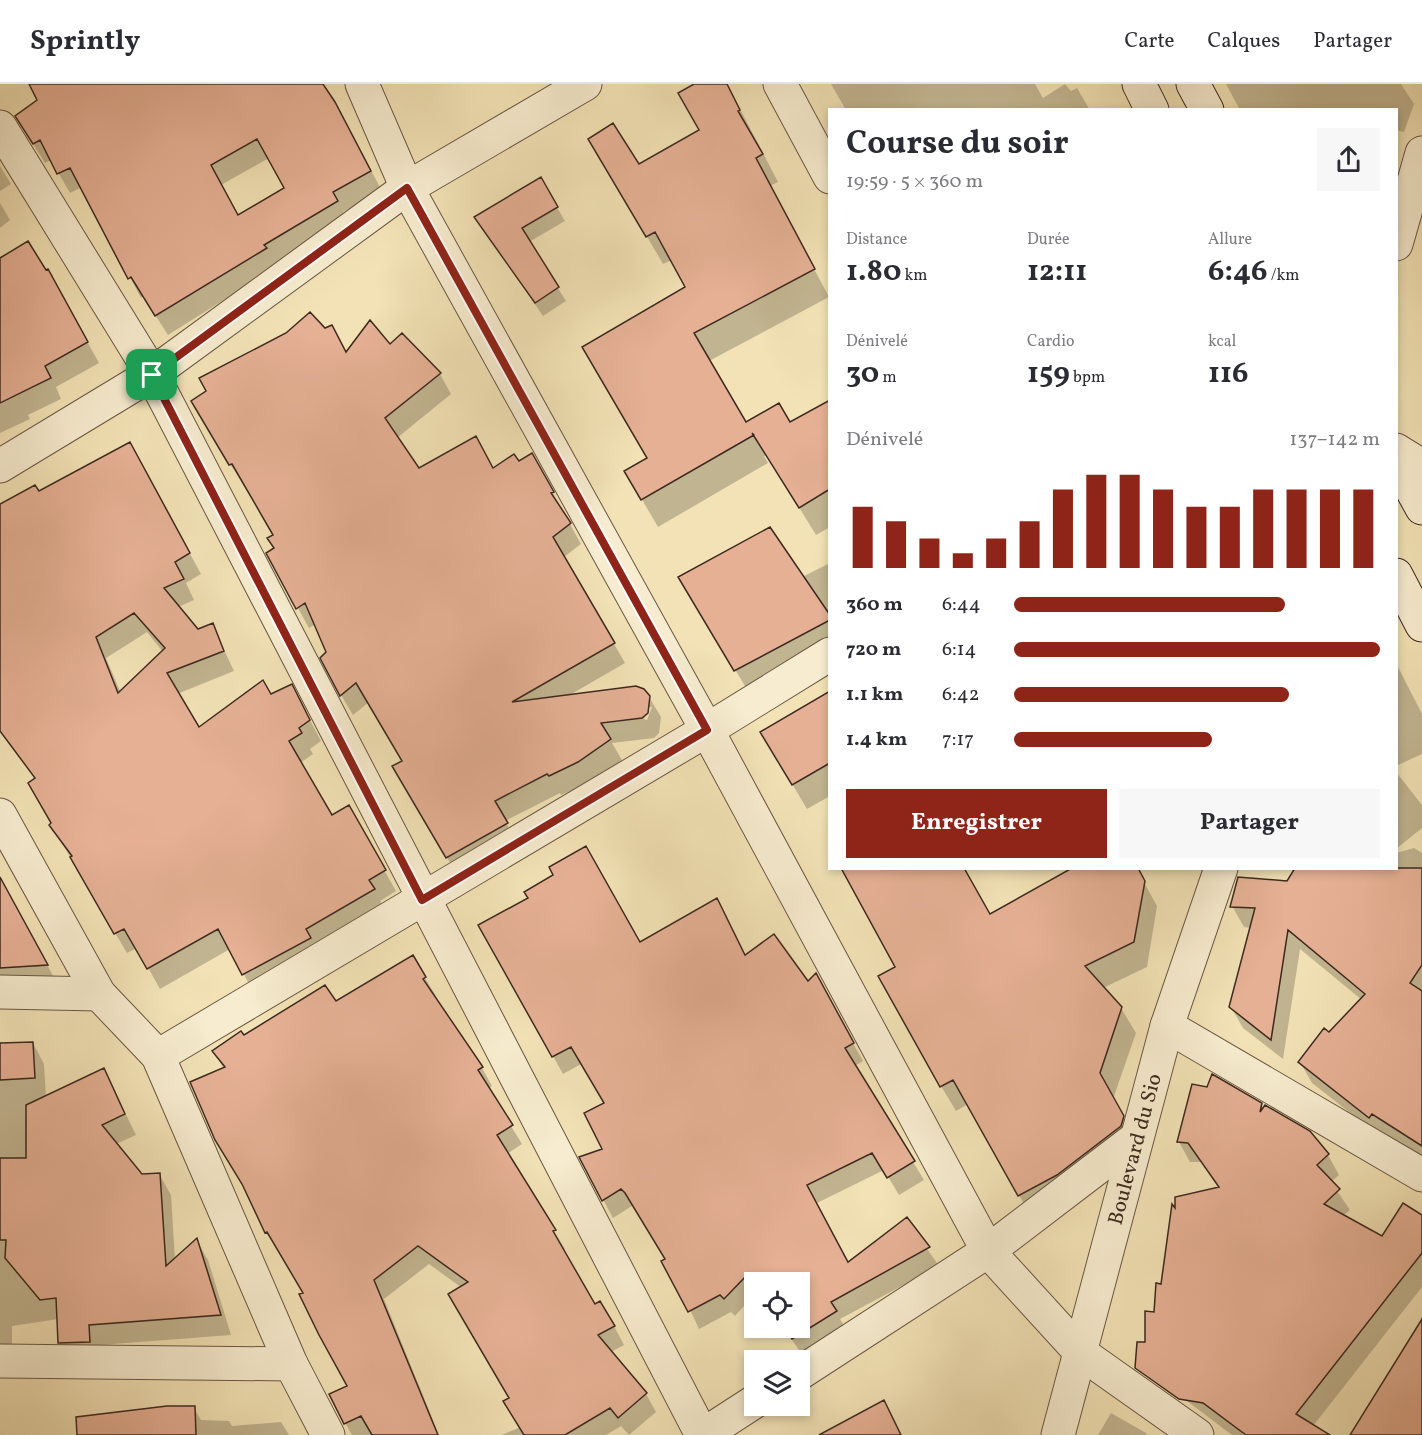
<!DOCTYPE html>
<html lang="fr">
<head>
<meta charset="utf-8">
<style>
  :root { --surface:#fff; --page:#f7f7f7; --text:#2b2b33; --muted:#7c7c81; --line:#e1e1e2; --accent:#8f2418 }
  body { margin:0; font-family:Vollkorn,serif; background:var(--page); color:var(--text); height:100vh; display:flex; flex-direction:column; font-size:22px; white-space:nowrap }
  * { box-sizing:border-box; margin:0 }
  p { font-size:20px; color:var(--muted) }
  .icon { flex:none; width:33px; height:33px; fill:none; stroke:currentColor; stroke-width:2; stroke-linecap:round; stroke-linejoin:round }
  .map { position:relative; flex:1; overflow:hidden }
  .side { position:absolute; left:828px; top:24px; width:570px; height:762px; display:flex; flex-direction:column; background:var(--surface); border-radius:0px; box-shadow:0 3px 9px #0003 }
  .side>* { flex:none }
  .buttons { position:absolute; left:744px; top:1188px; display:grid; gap:12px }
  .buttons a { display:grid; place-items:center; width:66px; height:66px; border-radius:0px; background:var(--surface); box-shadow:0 3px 9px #0003; font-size:30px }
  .pin { position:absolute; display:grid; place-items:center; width:51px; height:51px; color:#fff; margin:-26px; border-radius:12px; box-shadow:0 3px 9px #0006 }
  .round { display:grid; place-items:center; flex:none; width:63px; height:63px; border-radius:0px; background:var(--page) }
  .summary { display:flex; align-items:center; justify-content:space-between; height:102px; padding:0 18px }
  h1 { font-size:33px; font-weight:700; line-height:45px }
  .stats { display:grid; grid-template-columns:repeat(3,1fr); gap:9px; height:102px; padding:6px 18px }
  .stats div { display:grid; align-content:center }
  .stats b { font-size:30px; font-weight:700 }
  .stats small { font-size:16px; font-weight:400 }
  .stats p { font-size:16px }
  .chart { height:168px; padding:12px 18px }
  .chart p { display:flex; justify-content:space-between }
  .chart svg { width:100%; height:108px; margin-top:6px; stroke:var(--accent); stroke-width:6 }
  .action { display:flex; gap:12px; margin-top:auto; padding:12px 18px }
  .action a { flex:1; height:69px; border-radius:0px; background:var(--accent); color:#fff; font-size:24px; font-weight:700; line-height:69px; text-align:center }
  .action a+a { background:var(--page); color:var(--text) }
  ul { padding:0 18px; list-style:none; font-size:20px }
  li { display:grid; grid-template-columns:96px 72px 1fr; align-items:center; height:45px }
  li i { height:15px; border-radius:8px; background:var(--accent) }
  header { display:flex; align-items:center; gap:36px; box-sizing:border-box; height:84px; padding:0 30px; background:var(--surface); border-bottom:2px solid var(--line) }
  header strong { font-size:28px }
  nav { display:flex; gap:33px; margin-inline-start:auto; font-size:21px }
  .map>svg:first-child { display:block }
  .shadow { fill:#0003; fill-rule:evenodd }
  .building { fill:#e5b094; stroke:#3d291f; stroke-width:1.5; fill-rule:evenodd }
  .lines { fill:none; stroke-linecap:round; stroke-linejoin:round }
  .street-casing { stroke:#6a5744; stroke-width:35 }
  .secondary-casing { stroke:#3d291f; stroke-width:35 }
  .street { stroke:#f7eccf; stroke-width:33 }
  .secondary { stroke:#f7eccf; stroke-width:33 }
  .route-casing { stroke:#fff; stroke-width:12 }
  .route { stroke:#8f2418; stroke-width:8 }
  .labels { text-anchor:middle; stroke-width:4.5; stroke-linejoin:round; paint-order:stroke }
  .street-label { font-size:21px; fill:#3d291f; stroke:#f7eccf }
</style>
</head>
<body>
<header>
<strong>Sprintly</strong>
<nav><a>Carte</a><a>Calques</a><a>Partager</a></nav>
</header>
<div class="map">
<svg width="1422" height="1351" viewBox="0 0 1422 1351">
  <rect width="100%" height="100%" fill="#f2e2b5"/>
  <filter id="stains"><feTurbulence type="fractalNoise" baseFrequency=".00333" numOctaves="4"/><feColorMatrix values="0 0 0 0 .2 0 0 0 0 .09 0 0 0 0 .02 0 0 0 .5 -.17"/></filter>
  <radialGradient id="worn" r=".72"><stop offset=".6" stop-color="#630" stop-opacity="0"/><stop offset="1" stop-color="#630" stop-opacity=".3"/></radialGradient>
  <path class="shadow" d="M 31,0 L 321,0 L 346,39 L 382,107 L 343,128 L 348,138 L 168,251 L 143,212 L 141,214 L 82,103 L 70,109 L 51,76 L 45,79 L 28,52 L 39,16 ZM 269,74 L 286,105 L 238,133 L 221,101 Z
    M 714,0 L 725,0 L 739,23 L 778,98 L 770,102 L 829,213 L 709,277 L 746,340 L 790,340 L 830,318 L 830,443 L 816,451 L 767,371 L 764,372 L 768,379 L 658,443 L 626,388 L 649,375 L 687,204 L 672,176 L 663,180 L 590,55 L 639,82 L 701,47 Z
    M 831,0 L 1035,0 L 1043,14 L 1065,0 L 1071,7 L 1077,4 L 1090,26 L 846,26 Z
    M 1226,0 L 1401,0 L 1414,20 L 1404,48 L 1396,46 L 1396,26 L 1240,26 Z
    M 0,82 L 11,100 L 0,107 Z
    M 540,95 L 565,137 L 529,158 L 566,217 L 543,232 L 484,146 Z
    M 0,119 L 10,136 L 0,144 Z
    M 0,176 L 59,207 L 99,279 L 56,303 L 61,315 L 28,331 L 30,335 L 0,349 Z
    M 390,262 L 440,290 L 451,310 L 397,354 L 418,386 L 493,386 L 518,379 L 532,371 L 581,460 L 564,473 L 625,579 L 568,612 L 649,613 L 661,633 L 659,649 L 654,654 L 612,659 L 622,676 L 590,698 L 561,711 L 560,709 L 505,737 L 518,760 L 459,794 L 394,683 L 404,678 L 369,618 L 353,631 L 341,611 L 316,540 L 309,544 L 298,524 L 275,465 L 275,452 L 204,338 L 346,270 ZM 649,623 L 652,623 L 647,636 L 644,635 Z
    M 141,380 L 201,490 L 186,499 L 194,516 L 178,523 L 198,546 L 212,541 L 234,587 L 177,610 L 198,646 L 271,612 L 303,623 L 321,657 L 310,665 L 313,670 L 300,679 L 331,733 L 348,723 L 396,807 L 380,817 L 385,826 L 255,911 L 230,865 L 160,905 L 137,864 L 127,869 L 51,741 L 53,740 L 36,695 L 0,644 L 0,421 ZM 147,548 L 163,568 L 121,609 L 106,574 Z
    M 830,479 L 830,570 L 751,612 L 695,519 L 802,493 Z
    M 1396,579 L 1422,630 L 1422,670 L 1396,682 Z
    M 830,609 L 830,712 L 807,725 L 762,649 Z
    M 1396,688 L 1422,721 L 1422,744 L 1396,765 Z
    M 1414,764 L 1422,769 L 1422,1073 L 1384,1049 L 1381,1053 L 1312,999 L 1300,978 L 1362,916 L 1300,865 L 1283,975 L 1243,944 L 1231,923 L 1251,844 L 1244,843 L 1232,822 L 1239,795 L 1288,798 L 1396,784 L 1396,769 Z
    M 1136,784 L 1157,822 L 1147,883 L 1103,904 L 1121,924 L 1136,949 L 1113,1015 L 1137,1058 L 1033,1136 L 968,1020 L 956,1027 L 941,1002 L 990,832 Z
    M 0,796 L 9,811 L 58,901 L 0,898 Z
    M 726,834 L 746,872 L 808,899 L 815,892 L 863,977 L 855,982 L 924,1096 L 899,1111 L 884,1086 L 815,1120 L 848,1180 L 906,1135 L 939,1182 L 840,1235 L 846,1245 L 803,1272 L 784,1244 L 800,1244 L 800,1198 L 754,1198 L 754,1211 L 735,1232 L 731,1228 L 699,1245 L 667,1176 L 637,1127 L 632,1122 L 613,1134 L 581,1074 L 604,1065 L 606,1019 L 583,979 L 563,990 L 480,841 L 640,860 Z
    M 425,894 L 436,912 L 433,913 L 482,984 L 492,1002 L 488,1005 L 522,1060 L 507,1070 L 554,1147 L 565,1165 L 562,1166 L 595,1222 L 614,1242 L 624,1261 L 611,1268 L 646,1310 L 656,1328 L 629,1351 L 621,1342 L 606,1351 L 501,1351 L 521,1343 L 511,1314 L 462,1204 L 429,1180 L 384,1215 L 439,1351 L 352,1351 L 343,1335 L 349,1303 L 305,1209 L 266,1148 L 224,985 L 214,968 L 244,953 L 335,919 Z
    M 33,959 L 44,980 L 46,1013 L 104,986 L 136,1051 L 116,1060 L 141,1092 L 159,1090 L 171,1111 L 175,1176 L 197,1157 L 208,1176 L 231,1251 L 100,1261 L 101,1278 L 71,1279 L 59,1258 L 58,1235 L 12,1242 L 12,1276 L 0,1276 L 0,961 Z
    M 1260,1020 L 1264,1026 L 1328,1071 L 1339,1091 L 1331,1098 L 1350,1126 L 1343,1132 L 1383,1154 L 1422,1133 L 1422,1203 L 1313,1342 L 1327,1351 L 1232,1351 L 1158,1295 L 1155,1229 L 1176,1129 L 1219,1105 L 1201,1078 L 1190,1078 L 1179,1058 Z
    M 194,1324 L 201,1336 L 229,1337 L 232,1342 L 281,1338 L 289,1351 L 89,1351 Z
    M 1111,1329 L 1146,1349 L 1147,1351 L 1098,1351 Z"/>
  <path class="building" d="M 29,0 L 323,0 L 335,18 L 371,87 L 333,108 L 338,117 L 264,161 L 267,164 L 155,232 L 131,193 L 128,195 L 70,84 L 57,90 L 40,56 L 33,60 L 15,32 L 37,16 ZM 257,55 L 284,104 L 238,131 L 211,81 Z
    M 694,0 L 727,0 L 740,26 L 738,27 L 763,70 L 756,74 L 815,185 L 694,249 L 746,338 L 779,319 L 790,338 L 830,316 L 830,405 L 799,424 L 752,349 L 754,351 L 641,416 L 624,387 L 647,374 L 582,263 L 685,203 L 655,148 L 646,153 L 588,55 L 613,39 L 639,80 L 699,46 L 678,9 Z
    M 541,93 L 558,123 L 522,144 L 559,203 L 535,219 L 474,133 Z
    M 28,157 L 46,186 L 48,185 L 88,258 L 45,282 L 51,294 L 0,319 L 0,174 Z
    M 310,228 L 325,244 L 332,241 L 346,268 L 370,236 L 390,260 L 402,249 L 441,289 L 385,334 L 419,384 L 476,352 L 493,384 L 514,370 L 519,377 L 532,369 L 554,408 L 551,409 L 571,439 L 553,453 L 615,559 L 512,618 L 636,602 L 644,605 L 650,612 L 648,629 L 642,634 L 601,639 L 611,655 L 578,678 L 549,692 L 547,690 L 495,717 L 508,739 L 446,774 L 392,682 L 402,677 L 356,599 L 340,612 L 320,574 L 326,568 L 305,519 L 296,525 L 266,469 L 274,464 L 267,454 L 273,451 L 232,380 L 229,381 L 191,317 L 206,307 L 199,294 L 286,249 Z
    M 130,358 L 190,469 L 175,478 L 184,495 L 164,504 L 198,545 L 213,539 L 224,567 L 167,589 L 199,643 L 263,596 L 271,610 L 292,600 L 310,636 L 299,644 L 302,649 L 289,657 L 332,731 L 349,721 L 386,786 L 369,796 L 375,805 L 306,845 L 311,854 L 242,891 L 218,845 L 147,885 L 124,845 L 114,850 L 70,773 L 72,772 L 49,741 L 51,739 L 28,699 L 35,694 L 0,647 L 0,420 L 35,401 L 39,407 ZM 134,529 L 165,564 L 118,609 L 96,553 Z
    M 770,443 L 830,531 L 830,536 L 734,587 L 678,493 Z
    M 830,607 L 830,679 L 792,701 L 760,648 Z
    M 586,762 L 640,858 L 717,814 L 745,871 L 774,850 L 808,897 L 816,889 L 854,959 L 845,964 L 915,1077 L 887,1094 L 872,1069 L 807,1101 L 848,1178 L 907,1133 L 930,1163 L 831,1218 L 837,1227 L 792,1255 L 784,1244 L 800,1244 L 800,1198 L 754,1199 L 748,1190 L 724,1215 L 720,1211 L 688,1228 L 661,1177 L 665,1175 L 625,1109 L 621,1105 L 602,1117 L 579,1073 L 602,1065 L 584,1029 L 604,1019 L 571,963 L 552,973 L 478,841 L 528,814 L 524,808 L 553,791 L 549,783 Z
    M 841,784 L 964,784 L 990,830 L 1072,784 L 1138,784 L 1145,797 L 1134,858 L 1085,882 L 1122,923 L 1100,989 L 1124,1032 L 1121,1042 L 1057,1091 L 1018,1112 L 953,996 L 940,1003 L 878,892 L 895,883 Z
    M 1295,784 L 1422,784 L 1422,881 L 1410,899 L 1422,907 L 1422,1062 L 1372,1030 L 1369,1034 L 1298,978 L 1324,944 L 1329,948 L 1365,910 L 1288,846 L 1271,956 L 1229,923 L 1255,824 L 1230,823 L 1238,793 L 1287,797 Z
    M 0,793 L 48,881 L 0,884 Z
    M 413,871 L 426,893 L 423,895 L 483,983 L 478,986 L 513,1041 L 497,1051 L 556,1146 L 553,1147 L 595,1220 L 600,1217 L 615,1242 L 598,1251 L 647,1309 L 618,1334 L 610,1324 L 565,1351 L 524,1351 L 503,1317 L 509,1314 L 448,1210 L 468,1198 L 418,1162 L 374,1196 L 438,1351 L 372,1351 L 361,1332 L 344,1340 L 329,1310 L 347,1302 L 319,1251 L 299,1210 L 303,1209 L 267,1148 L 265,1149 L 242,1100 L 215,1056 L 190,998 L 225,983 L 212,967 L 241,947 L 244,951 L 325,901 L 336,917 Z
    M 33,958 L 35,994 L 0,996 L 0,959 Z
    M 104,984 L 125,1030 L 102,1041 L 142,1090 L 160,1089 L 166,1182 L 197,1154 L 221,1231 L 89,1241 L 90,1258 L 58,1259 L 56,1214 L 40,1216 L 5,1174 L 6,1156 L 0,1156 L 0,1074 L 26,1074 L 26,1021 Z
    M 1212,990 L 1262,1019 L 1260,1028 L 1265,1021 L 1310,1047 L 1329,1070 L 1317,1081 L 1340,1105 L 1324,1120 L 1382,1152 L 1403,1119 L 1422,1131 L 1422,1169 L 1296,1330 L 1330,1351 L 1246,1351 L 1203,1319 L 1179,1315 L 1135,1284 L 1137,1258 L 1145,1258 L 1145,1227 L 1154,1228 L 1156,1199 L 1161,1200 L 1172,1120 L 1175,1124 L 1175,1113 L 1219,1103 L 1188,1059 L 1177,1058 L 1192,1000 L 1207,1003 Z
    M 1422,1235 L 1422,1351 L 1350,1351 Z
    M 884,1316 L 901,1351 L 819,1351 Z
    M 167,1322 L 195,1322 L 196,1351 L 77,1351 L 76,1333 Z"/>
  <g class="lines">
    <g class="street-casing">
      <g id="street">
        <path d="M 362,0 L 407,104 L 707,646 L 988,1167 L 1081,1269 L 1197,1351"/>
        <path d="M 780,0 L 830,93"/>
        <path d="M 0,43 L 152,290 L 702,1351"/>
        <path d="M 1396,160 L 1422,69"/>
        <path d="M 1396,366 L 1422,382"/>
        <path d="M 0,382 L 152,290 L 407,104 L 585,0"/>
        <path d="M 0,731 L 99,910 L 158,972 L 291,1280 L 328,1351"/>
        <path d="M 0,908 L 99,910"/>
        <path d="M 1167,942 L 1422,1091"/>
        <path d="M 158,972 L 707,646 L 830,570"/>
        <path d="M 0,1277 L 291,1280"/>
        <path d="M 800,1289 L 988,1167 L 1135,1055"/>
        <path d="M 703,1351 L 754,1318"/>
        <path id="s1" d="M 1058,1351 L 1167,942 L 1221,784"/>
      </g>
    </g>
    <g class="secondary-casing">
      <path id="secondary" d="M 1139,0 L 1152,26
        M 1193,0 L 1207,26
        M 1396,377 L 1422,424
        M 1396,491 L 1422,541"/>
    </g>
    <use href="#street" class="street"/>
    <use href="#secondary" class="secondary"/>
  </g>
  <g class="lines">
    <g class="route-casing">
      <path id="route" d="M 407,104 L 707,646 L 422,816 L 152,291 Z"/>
    </g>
    <use href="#route" class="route"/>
  </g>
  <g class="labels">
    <g class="street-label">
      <text dy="7" stroke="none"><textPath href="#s1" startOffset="296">Boulevard du Sio</textPath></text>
    </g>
  </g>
  <rect width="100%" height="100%" filter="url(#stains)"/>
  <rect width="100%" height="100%" fill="url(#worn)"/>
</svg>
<div class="buttons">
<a><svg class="icon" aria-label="locate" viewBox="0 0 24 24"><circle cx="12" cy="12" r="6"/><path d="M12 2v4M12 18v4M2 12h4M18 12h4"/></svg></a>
<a><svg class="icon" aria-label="layers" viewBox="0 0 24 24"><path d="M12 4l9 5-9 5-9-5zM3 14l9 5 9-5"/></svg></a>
</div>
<div class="pin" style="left:152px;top:291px;background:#1e9e55"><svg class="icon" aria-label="arrive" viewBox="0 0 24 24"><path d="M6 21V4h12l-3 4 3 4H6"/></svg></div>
<section class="side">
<div class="summary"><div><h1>Course du soir</h1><p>19:59 · 5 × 360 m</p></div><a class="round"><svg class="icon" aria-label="share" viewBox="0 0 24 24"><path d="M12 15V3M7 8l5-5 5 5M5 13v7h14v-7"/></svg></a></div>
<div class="stats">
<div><p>Distance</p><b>1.80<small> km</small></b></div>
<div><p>Durée</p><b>12:11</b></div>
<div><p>Allure</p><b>6:46<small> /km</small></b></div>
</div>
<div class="stats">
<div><p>Dénivelé</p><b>30<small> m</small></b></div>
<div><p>Cardio</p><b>159<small> bpm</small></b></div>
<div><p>kcal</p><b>116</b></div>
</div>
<div class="chart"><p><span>Dénivelé</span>137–142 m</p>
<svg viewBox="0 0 160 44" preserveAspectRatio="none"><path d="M5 44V19M15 44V25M25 44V32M35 44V38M45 44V32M55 44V25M65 44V12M75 44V6M85 44V6M95 44V12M105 44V19M115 44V19M125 44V12M135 44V12M145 44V12M155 44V12"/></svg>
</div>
<ul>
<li><b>360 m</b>6:44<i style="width:74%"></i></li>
<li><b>720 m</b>6:14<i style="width:100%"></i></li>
<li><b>1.1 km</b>6:42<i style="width:75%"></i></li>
<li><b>1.4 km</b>7:17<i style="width:54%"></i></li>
</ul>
<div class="action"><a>Enregistrer</a><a>Partager</a></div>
</section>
</div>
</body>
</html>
